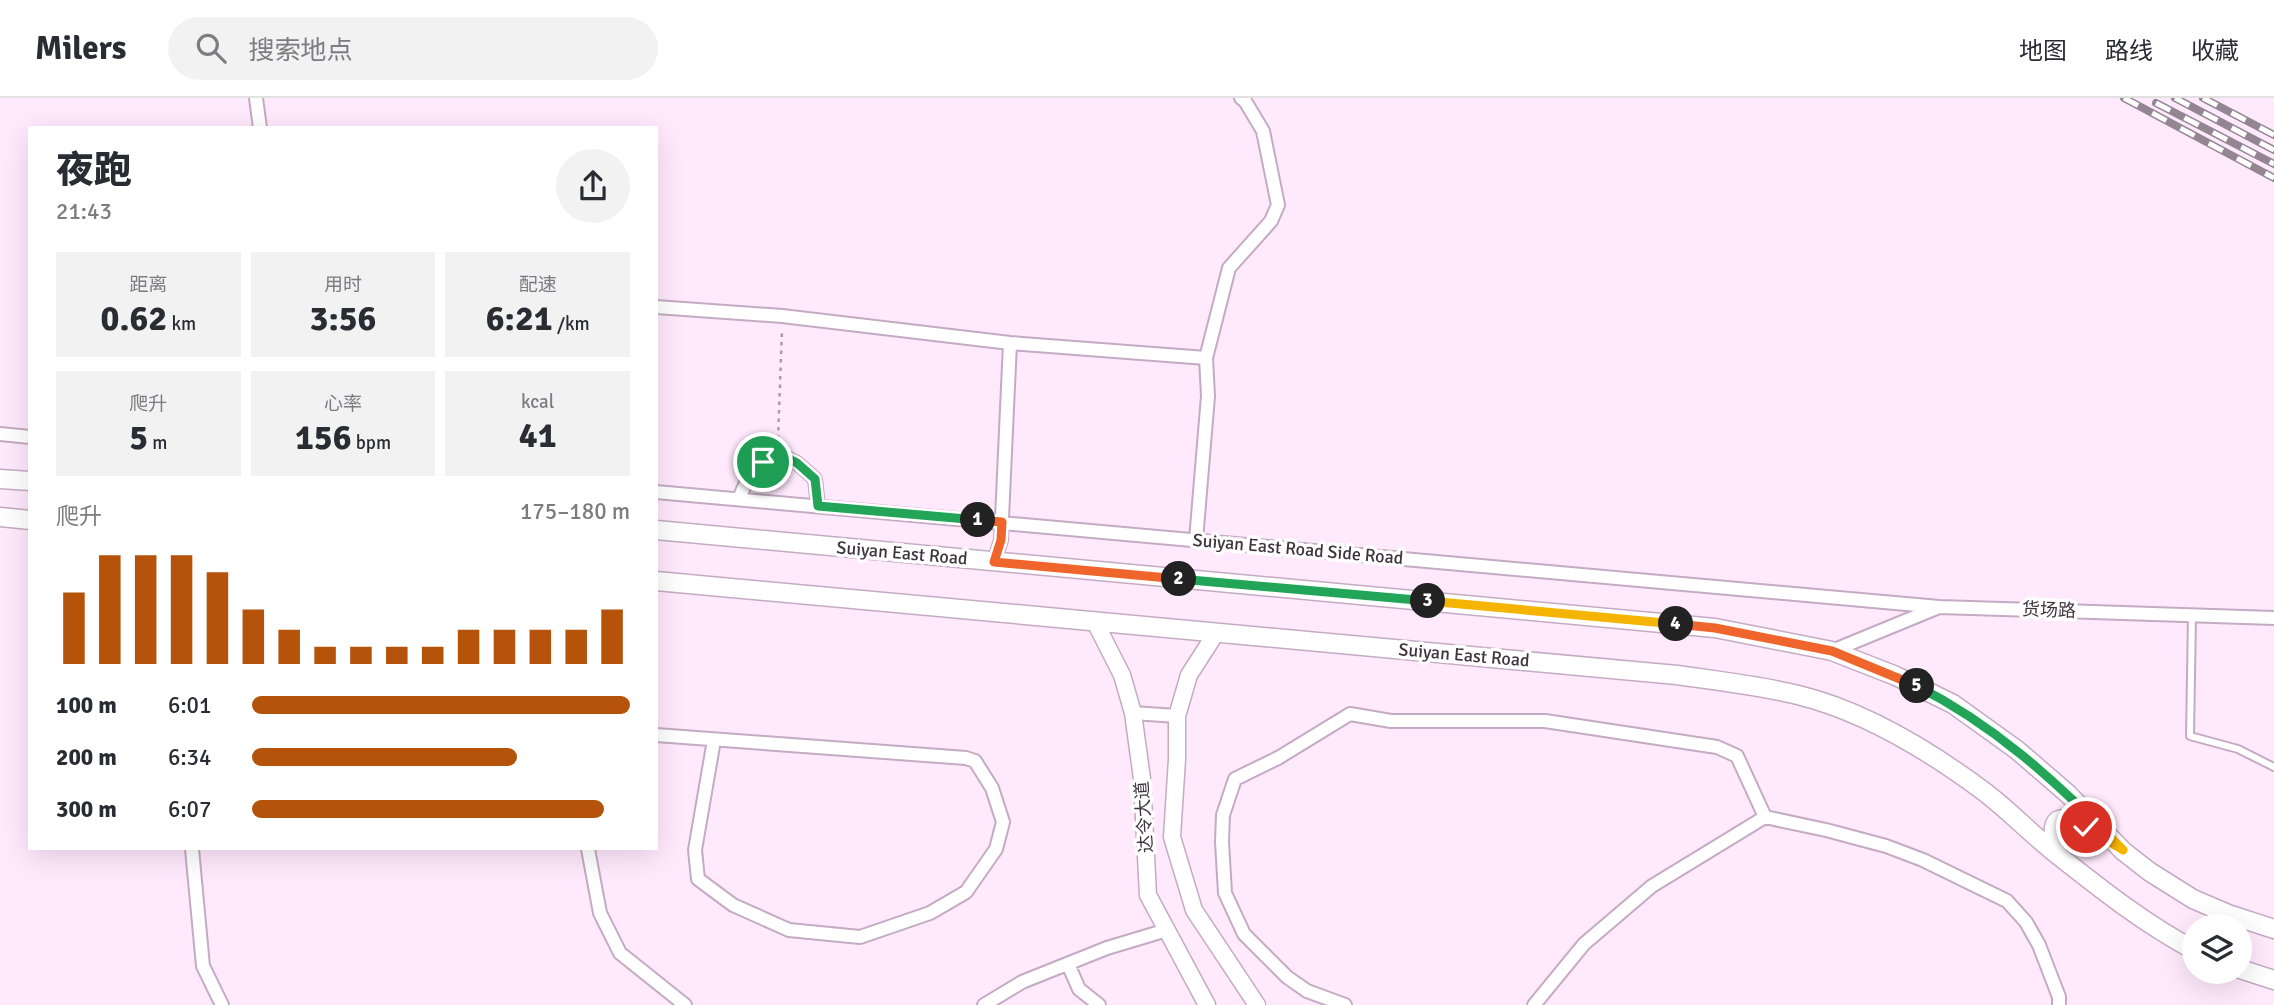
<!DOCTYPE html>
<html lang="zh">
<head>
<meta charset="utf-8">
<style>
  :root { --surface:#fff; --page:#f2f2f3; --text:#2b2b33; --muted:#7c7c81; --line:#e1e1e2; --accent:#b45309 }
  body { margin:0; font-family:Signika,"Noto Sans SC",sans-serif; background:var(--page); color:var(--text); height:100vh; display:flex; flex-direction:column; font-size:26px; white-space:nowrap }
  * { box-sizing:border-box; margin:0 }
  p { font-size:23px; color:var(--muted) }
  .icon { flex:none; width:38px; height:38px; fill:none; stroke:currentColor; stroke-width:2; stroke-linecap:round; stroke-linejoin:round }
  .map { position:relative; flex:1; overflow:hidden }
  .sheet { position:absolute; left:28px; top:28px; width:630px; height:724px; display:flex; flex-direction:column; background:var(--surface); border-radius:0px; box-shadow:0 7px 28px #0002 }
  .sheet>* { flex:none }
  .controls { position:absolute; left:2182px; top:816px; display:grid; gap:14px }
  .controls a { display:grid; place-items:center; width:70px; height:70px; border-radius:50%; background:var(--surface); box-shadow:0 7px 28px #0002; font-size:35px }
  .pin { position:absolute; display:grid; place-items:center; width:60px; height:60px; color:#fff; margin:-30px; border:4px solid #fff; border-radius:50%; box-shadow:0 2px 7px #0007 }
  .km { position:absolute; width:35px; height:35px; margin:-18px; border-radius:50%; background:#222; color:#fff; font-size:19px; line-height:35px; text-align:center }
  .round { display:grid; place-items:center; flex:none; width:74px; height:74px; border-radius:37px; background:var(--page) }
  .overview { display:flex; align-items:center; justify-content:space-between; height:119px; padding:0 28px }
  h1 { font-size:38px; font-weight:800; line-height:52px }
  .stats { display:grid; grid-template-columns:repeat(3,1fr); gap:10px; height:119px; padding:7px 28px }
  .stats div { display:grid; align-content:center; border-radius:0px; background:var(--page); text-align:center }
  .stats b { font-size:35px; font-weight:800 }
  .stats small { font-size:19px; font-weight:400 }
  .stats p { font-size:19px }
  .chart { height:196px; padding:14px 28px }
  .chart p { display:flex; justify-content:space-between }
  .chart svg { width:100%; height:126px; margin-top:7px; stroke:var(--accent); stroke-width:6 }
  ul { padding:0 28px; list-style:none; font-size:23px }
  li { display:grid; grid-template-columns:112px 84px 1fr; align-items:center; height:52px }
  li i { height:18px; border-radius:9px; background:var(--accent) }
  header { display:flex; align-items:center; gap:42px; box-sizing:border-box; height:98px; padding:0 35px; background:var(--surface); border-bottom:2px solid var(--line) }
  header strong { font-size:33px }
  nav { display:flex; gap:38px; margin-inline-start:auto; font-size:24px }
  .search { width:490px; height:63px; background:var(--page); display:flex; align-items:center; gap:18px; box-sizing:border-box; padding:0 24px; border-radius:38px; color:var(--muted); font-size:26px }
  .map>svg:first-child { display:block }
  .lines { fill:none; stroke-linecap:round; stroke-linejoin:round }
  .service-casing { stroke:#c4abc3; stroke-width:10 }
  .minor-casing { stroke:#c4abc3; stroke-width:16 }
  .tertiary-casing { stroke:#c4abc3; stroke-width:19 }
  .secondary-casing { stroke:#c4abc3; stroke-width:21 }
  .path { stroke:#aa99a9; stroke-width:2.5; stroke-dasharray:3.5 5; stroke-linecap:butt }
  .service { stroke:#fff; stroke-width:6 }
  .minor { stroke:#fff; stroke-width:12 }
  .tertiary { stroke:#fff; stroke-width:16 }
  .secondary { stroke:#fff; stroke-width:18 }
  .rail-casing { stroke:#948593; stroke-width:8 }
  .rail { stroke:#fefefe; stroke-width:5; stroke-dasharray:16; stroke-linecap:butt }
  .split-1-casing { stroke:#fff; stroke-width:14 }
  .split-2-casing { stroke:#fff; stroke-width:14 }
  .split-3-casing { stroke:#fff; stroke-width:14 }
  .split-4-casing { stroke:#fff; stroke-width:14 }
  .split-5-casing { stroke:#fff; stroke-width:14 }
  .split-6-casing { stroke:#fff; stroke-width:14 }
  .split-7-casing { stroke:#fff; stroke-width:14 }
  .split-1 { stroke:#22a559; stroke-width:9 }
  .split-2 { stroke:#f0652b; stroke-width:9 }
  .split-3 { stroke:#22a559; stroke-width:9 }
  .split-4 { stroke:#f5b400; stroke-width:9 }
  .split-5 { stroke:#f0652b; stroke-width:9 }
  .split-6 { stroke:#22a559; stroke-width:9 }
  .split-7 { stroke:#f5b400; stroke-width:9 }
  .labels { text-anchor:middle; stroke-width:7; stroke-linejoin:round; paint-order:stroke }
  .street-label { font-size:18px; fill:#3e343d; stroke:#fefefe }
</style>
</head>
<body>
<header>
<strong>Milers</strong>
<div class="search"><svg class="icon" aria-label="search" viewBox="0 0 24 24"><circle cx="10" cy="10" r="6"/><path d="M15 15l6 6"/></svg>搜索地点</div>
<nav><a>地图</a><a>路线</a><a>收藏</a></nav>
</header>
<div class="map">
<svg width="2274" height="907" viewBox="0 0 2274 907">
  <rect width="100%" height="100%" fill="#ffe9fd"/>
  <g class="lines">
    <g class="service-casing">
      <path id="service" d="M 2192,517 L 2190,638 L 2238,651 L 2274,669"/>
    </g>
    <g class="minor-casing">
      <path id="minor" d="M 256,0 L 260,30
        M 656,209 L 782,218 L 1010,245 L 1206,260
        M 0,336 L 30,339
        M 656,394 L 1939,509
        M 739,401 C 748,377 755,369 777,355 L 797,365 L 815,381 L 818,408
        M 1196,442 L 1208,298 L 1206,260 L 1229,170 L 1271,123 L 1278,107 L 1263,33 L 1245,3 L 1241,0
        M 994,464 L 1001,442 L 1010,245
        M 1832,553 L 1939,509 L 2274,520
        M 1133,615 L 1177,618
        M 656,637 L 966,660 L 975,663 L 992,690 L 1003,724 L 996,751 L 966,794 L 930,815 L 860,839 L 789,832 L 733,807 L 698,781 L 695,752 L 714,642
        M 192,751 L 203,868 L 222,907
        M 588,751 L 600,815 L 620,855 L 685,907
        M 1068,866 L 1079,891 L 1099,907
        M 984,907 L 1022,884 L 1107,850 L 1167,832
        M 1345,907 L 1307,893 L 1287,879 L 1244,836 L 1225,795 L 1222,744 L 1223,717 L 1235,681 L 1278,660 L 1350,616 L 1391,623 L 1545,623 L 1717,649 L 1737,658 L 1765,719
        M 1534,907 L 1584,846 L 1652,788 L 1765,719 L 1826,732 L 1886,748 L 1923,762 L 2007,803 L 2026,824 L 2039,847 L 2059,899 L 2059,907"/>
    </g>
    <g class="tertiary-casing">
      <path id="tertiary" d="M 1095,524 L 1122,577 L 1133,615 L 1142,681 L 1148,797 L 1207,907
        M 1216,535 L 1189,577 L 1177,618 L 1177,661 L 1172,739 L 1194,812 L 1257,907"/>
    </g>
    <g class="secondary-casing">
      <path id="secondary" d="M 0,381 L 30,383
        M 0,419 L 30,422
        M 656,432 L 1715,530 L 1832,553 L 1896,578 L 1953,606 L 2017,652 L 2068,696 L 2123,753 L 2150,774 L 2193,801 L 2228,816 L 2274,831
        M 656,483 L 1677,577 C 1718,583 1758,587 1798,597 C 1864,613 1928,652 1982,692 C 2009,712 2032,737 2059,758 C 2102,792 2145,826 2194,852
        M 2058,757 C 2043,706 2070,719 2100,738
        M 2240,871 L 2274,882"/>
    </g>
    <path class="path" d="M 778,341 L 782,232"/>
    <use href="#service" class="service"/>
    <use href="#minor" class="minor"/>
    <use href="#tertiary" class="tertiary"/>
    <use href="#secondary" class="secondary"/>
    <g class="rail-casing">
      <path id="rail" d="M 2124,0 L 2274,80
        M 2175,0 L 2274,52
        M 2203,0 L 2274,37
        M 2156,5 L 2274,66"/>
    </g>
    <use href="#rail" class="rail"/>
  </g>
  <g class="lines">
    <g class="split-1-casing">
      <path id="split-1" d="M 763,364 L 777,355 L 797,365 L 815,381 L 818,408 L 978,422"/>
    </g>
    <g class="split-2-casing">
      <path id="split-2" d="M 978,422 L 1002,424 L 1001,442 L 994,464 L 1179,481"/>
    </g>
    <g class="split-3-casing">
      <path id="split-3" d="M 1179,481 L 1428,503"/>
    </g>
    <g class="split-4-casing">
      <path id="split-4" d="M 1428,503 L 1676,526"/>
    </g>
    <g class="split-5-casing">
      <path id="split-5" d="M 1676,526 L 1715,530 L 1832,553 L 1917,588"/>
    </g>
    <g class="split-6-casing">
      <path id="split-6" d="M 1917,588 C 1992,626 2054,681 2112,741"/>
    </g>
    <g class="split-7-casing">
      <path id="split-7" d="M 2086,729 L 2123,752 L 2112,741"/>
    </g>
    <use href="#split-1" class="split-1"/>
    <use href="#split-2" class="split-2"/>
    <use href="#split-3" class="split-3"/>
    <use href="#split-4" class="split-4"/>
    <use href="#split-5" class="split-5"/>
    <use href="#split-6" class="split-6"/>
    <use href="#split-7" class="split-7"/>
  </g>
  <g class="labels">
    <g class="street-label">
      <text transform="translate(1298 451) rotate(5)" y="6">Suiyan East Road Side Road</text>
      <text transform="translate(902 455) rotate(5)" y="6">Suiyan East Road</text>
      <text transform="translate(2049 512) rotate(2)" y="6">货场路</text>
      <text transform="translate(1464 557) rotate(5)" y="6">Suiyan East Road</text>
      <text transform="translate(1144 719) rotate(-94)" y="6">达令大道</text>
    </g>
  </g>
</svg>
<div class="controls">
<a><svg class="icon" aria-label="layers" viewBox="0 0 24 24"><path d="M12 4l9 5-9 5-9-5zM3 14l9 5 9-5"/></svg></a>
</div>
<div class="pin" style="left:763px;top:364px;background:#1e9e55"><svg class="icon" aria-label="arrive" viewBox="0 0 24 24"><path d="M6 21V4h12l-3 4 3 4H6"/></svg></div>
<div class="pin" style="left:2086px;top:729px;background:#d93025"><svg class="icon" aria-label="check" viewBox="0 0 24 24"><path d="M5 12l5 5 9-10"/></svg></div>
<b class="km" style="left:978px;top:422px">1</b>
<b class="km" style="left:1179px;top:481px">2</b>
<b class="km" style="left:1428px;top:503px">3</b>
<b class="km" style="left:1676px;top:526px">4</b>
<b class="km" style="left:1917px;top:588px">5</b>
<section class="sheet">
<div class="overview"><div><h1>夜跑</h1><p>21:43</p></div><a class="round"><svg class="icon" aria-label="share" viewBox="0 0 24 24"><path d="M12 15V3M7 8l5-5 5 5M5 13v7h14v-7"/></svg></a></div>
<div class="stats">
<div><p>距离</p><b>0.62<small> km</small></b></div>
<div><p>用时</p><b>3:56</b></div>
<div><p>配速</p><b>6:21<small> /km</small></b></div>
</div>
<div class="stats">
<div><p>爬升</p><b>5<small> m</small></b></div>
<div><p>心率</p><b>156<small> bpm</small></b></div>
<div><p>kcal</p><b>41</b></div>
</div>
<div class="chart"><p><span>爬升</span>175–180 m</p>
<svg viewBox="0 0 160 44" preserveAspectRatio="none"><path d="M5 44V19M15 44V6M25 44V6M35 44V6M45 44V12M55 44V25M65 44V32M75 44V38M85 44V38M95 44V38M105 44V38M115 44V32M125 44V32M135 44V32M145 44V32M155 44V25"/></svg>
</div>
<ul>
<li><b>100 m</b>6:01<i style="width:100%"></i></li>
<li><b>200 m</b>6:34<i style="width:70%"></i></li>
<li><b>300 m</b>6:07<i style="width:93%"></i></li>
</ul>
</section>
</div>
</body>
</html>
